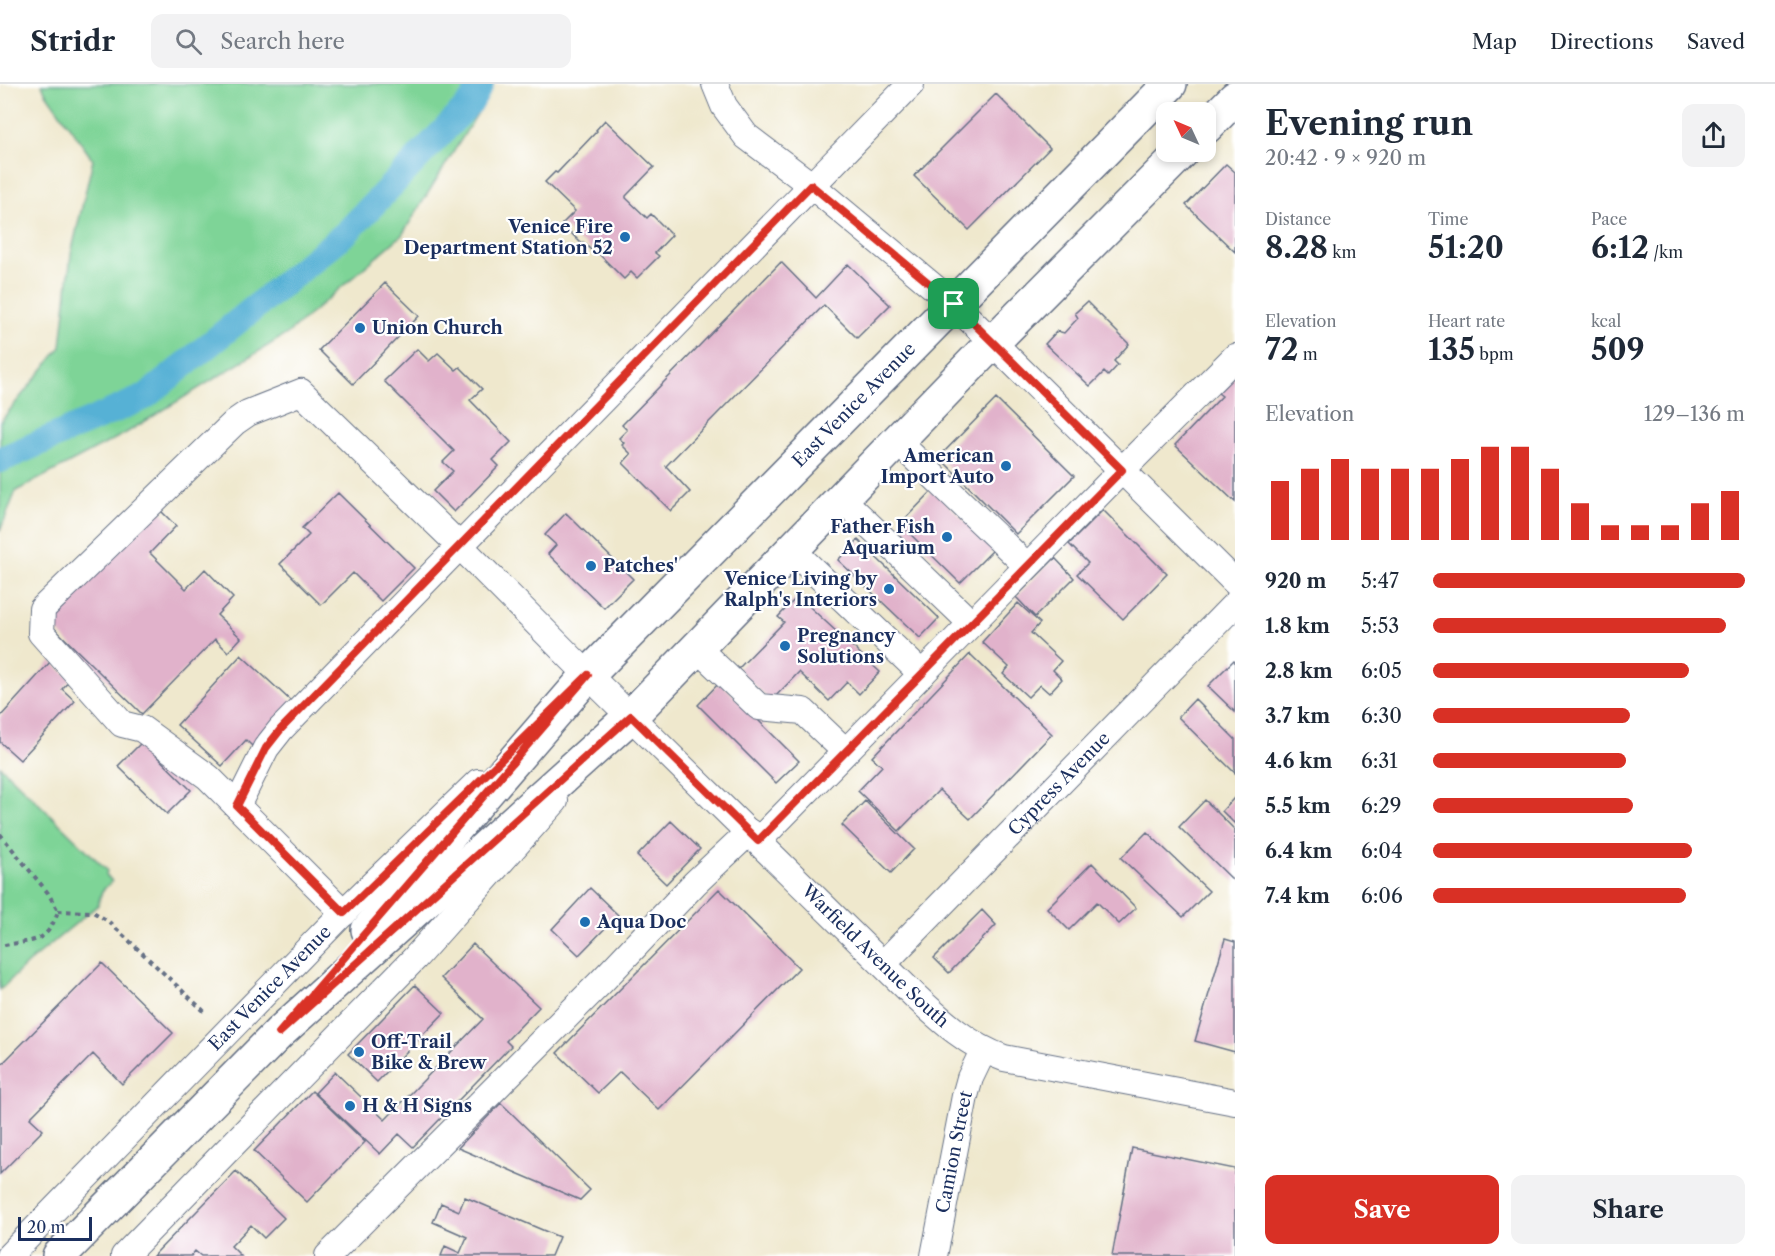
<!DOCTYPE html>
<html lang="en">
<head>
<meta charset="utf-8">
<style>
  :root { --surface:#fff; --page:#f2f2f3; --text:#1f2937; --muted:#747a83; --line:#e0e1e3; --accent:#d93025 }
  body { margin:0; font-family:"Libre Caslon Text",serif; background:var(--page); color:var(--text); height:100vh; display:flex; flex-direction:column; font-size:22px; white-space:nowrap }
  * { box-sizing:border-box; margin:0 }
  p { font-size:20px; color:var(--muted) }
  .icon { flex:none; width:33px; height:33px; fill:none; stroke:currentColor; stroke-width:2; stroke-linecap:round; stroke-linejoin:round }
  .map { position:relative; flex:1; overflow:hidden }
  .panel { display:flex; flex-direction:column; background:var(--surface); width:540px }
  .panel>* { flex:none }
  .needle { width:39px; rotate:314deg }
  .buttons { position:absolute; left:1156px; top:18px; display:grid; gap:12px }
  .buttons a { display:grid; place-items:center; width:60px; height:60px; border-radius:12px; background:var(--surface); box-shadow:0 3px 9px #0003; font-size:30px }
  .scale { position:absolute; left:18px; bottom:15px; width:74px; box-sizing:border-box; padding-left:6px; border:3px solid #1b2f5e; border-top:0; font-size:16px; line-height:21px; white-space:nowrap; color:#1b2f5e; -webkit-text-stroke:4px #fff; paint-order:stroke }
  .pin { position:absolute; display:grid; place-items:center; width:51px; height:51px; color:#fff; margin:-26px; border-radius:12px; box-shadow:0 3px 9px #0006 }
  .round { display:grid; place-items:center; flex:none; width:63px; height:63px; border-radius:12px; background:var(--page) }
  .summary { display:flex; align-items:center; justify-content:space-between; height:102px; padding:0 30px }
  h1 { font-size:33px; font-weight:700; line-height:45px }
  .stats { display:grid; grid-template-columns:repeat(3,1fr); gap:9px; height:102px; padding:6px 30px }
  .stats div { display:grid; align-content:center }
  .stats b { font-size:30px; font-weight:700 }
  .stats small { font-size:16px; font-weight:400 }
  .stats p { font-size:16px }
  .chart { height:168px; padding:12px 30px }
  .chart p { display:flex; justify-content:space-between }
  .chart svg { width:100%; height:108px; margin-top:6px; stroke:var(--accent); stroke-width:6 }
  .cta { display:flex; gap:12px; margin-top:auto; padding:12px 30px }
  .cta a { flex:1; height:69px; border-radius:12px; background:var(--accent); color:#fff; font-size:24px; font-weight:700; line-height:69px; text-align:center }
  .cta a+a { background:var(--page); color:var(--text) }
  ul { padding:0 30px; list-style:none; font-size:20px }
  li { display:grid; grid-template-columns:96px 72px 1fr; align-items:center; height:45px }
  li i { height:15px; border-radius:8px; background:var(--accent) }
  header { display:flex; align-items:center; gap:36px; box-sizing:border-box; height:84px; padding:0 30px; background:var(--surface); border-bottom:2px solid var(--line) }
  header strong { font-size:28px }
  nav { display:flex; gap:33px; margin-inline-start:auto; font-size:21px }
  .search { width:420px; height:54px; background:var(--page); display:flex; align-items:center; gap:15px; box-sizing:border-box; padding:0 21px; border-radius:12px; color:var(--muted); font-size:22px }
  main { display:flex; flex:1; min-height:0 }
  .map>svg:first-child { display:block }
  .green { fill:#7ed497; stroke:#4c827a; stroke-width:1.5 }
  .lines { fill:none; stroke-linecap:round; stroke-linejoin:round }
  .canal { stroke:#57b1d5; stroke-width:26 }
  .building { fill:#e1b2cb }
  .minor-casing { stroke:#657085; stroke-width:28 }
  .major-casing { stroke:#657085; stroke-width:36 }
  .path { stroke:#657085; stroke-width:4; stroke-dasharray:4.5 4.5; stroke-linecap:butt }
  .minor { stroke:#fff; stroke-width:26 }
  .major { stroke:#fff; stroke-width:33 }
  .route-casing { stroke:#fff; stroke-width:12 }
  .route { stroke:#d93025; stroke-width:8 }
  .poi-dot { fill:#1f6fb2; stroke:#fff; stroke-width:2 }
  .labels { text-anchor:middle; stroke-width:4.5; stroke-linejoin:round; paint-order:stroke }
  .poi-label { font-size:18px; font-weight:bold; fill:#1b2f5e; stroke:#fff; text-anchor:start }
  .street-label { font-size:18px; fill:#1b2f5e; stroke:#fff }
</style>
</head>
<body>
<header>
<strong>Stridr</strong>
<div class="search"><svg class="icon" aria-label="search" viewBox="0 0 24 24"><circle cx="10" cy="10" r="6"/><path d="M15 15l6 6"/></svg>Search here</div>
<nav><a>Map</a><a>Directions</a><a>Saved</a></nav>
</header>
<main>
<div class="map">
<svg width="1235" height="1172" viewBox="0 0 1235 1172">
  <rect width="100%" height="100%" fill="#fff"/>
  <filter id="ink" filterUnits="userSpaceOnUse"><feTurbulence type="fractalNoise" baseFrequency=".0167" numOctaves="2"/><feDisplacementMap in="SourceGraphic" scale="12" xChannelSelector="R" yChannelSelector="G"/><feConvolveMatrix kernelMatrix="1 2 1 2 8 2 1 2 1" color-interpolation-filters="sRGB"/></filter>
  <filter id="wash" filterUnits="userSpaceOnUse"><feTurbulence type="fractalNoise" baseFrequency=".008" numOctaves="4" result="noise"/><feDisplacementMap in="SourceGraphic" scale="24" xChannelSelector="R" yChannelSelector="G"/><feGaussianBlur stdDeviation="1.35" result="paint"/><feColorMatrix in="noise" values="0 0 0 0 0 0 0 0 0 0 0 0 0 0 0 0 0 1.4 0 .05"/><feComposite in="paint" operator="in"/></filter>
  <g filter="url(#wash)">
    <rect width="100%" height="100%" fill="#efe8cd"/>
    <path class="green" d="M 42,0 L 492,0 L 487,14 L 402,151 L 287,250 L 126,349 L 16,407 L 0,447 L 0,338 L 61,263 L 71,170 L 93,76 L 45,8 Z
      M 0,682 L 107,786 L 106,791 L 112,797 L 102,807 L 98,821 L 28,879 L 0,906 Z"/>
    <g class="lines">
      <path class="canal" d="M 0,376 L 145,313 L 347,148 L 472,17 L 481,0"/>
    </g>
    <g id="blocks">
      <path class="building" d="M 996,10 L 1050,64 L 969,146 L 914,92 Z
        M 605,36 L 654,83 L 626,112 L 626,114 L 647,134 L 651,130 L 672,151 L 655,169 L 659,172 L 637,194 L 631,188 L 624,195 L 593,164 L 591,166 L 583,158 L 581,159 L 562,140 L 575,127 L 545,98 L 555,88 L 557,89 L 597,47 L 596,46 Z
        M 1226,80 L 1235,88 L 1235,168 L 1186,121 Z
        M 781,178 L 816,214 L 848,180 L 890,221 L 857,254 L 824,221 L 666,382 L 690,408 L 671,427 L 623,379 L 631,370 L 622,361 L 624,359 L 619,354 L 627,346 L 622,341 Z
        M 385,199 L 419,232 L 353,300 L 319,266 Z
        M 1087,218 L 1129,260 L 1114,277 L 1118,281 L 1108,292 L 1104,288 L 1090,302 L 1045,260 L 1057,247 L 1064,249 L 1078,234 L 1075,229 Z
        M 417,265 L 429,277 L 438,269 L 456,286 L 460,283 L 482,305 L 470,316 L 511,358 L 493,376 L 499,382 L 454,428 L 433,407 L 453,387 L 443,378 L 454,367 L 384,297 Z
        M 1235,292 L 1235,418 L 1175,361 L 1222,312 L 1218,309 Z
        M 996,315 L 1074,392 L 1016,450 L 939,373 Z
        M 933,406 L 994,465 L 960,499 L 900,440 Z
        M 338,409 L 414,484 L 381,517 L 353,489 L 321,521 L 280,480 L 309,451 L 302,444 Z
        M 159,425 L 176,442 L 150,469 L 186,505 L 205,485 L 233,514 L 217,531 L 241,554 L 228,568 L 215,555 L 142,630 L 48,538 Z
        M 1103,426 L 1167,490 L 1123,535 L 1077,490 L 1088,479 L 1069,460 Z
        M 566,429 L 633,495 L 604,524 L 548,470 L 556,461 L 545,451 Z
        M 858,456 L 939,534 L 920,554 L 838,476 Z
        M 1055,474 L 1074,494 L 1035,533 L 1016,513 Z
        M 798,512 L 880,588 L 859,610 L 847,598 L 829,617 L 799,588 L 771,617 L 738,585 L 784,538 L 778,533 Z
        M 1018,519 L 1040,539 L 1031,549 L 1061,577 L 1053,586 L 1062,595 L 1049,609 L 1040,601 L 1028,613 L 1003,590 L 1009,583 L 982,558 Z
        M 970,570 L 1052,650 L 970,735 L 939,706 L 899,747 L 858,707 L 882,682 L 872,673 Z
        M 241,571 L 292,618 L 252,662 L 246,656 L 222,682 L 177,641 Z
        M 1234,576 L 1235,577 L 1235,628 L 1208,602 Z
        M 51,577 L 71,595 L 62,605 L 75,617 L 20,676 L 0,658 L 0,633 Z
        M 720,598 L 799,677 L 776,699 L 698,621 Z
        M 1195,615 L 1235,655 L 1235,689 L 1178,633 Z
        M 142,658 L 191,706 L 167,730 L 118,682 Z
        M 1235,713 L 1235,740 L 1222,727 Z
        M 1205,716 L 1235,746 L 1235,798 L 1179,743 Z
        M 865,717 L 914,765 L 891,789 L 842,741 Z
        M 671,737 L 700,765 L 666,800 L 637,772 Z
        M 1147,748 L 1209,807 L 1183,833 L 1121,774 Z
        M 1092,779 L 1136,824 L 1119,840 L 1097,818 L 1069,846 L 1047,824 Z
        M 590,804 L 618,831 L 579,871 L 552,845 Z
        M 719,805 L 799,884 L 659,1026 L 620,988 L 598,1009 L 557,969 Z
        M 982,826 L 996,841 L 949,889 L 934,874 Z
        M 1225,855 L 1235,858 L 1235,968 L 1195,957 Z
        M 473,860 L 539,923 L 506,957 L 511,962 L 413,1063 L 399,1050 L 380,1070 L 315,1009 L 335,988 L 385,1036 L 483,935 L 441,894 Z
        M 102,879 L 173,949 L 122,1000 L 93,970 L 30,1034 L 43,1046 L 0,1090 L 0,982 Z
        M 415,901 L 444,929 L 377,998 L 348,970 Z
        M 312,1007 L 365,1058 L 307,1118 L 254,1067 Z
        M 501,1019 L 590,1106 L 580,1116 L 458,1064 Z
        M 1132,1064 L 1235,1085 L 1235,1172 L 1112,1172 Z
        M 236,1087 L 284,1134 L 264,1154 L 251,1141 L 231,1162 L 241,1172 L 201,1172 L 195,1167 L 191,1172 L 153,1172 Z
        M 465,1113 L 559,1153 L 551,1172 L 441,1172 L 445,1162 L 460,1169 L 467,1153 L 433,1138 L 441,1119 L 459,1127 Z"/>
    </g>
  </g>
  <g filter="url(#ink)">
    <use href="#blocks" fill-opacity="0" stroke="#657085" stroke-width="1.5"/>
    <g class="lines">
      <g class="minor-casing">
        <g id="minor">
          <path d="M 715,0 L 724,22 L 746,52 L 811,101 L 954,220 L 1235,498"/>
          <path d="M 897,357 L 1027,482"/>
          <path d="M 842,415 L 971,539"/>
          <path d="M 792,466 L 922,590"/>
          <path d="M 697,564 L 759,623 L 803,627 L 845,667"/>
          <path d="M 237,722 L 266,664 L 281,645 L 911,0"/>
          <path d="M 758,757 L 1122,386 L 1235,273"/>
          <path id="s1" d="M 344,829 L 208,693 L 142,645 L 122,640 L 41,549 L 42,525 L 235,338 L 248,329 L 301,308 L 460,462 L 588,591 L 915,912 C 942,937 969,962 1004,974 L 1235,1018"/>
          <path id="s2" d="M 883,880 L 1235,520"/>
          <path id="s3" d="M 9,1172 L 349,823 L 478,698"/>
          <path d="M 124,1172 L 415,874 L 555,717"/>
          <path d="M 328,1172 L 601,898 L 695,799 L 749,748"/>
          <path id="s4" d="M 934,1172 L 965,1012 L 970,994 L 983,967"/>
        </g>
      </g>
      <g class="major-casing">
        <g id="major">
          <path d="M 1206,43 L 1235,14"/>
          <path id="s5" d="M 368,846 L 588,591 L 1170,0"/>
          <path d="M 59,1172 L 279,949 L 631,632 L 993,258 L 1182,68"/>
        </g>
      </g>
      <path class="path" d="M 0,750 L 48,809 L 58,827 C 46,863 31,855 0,862
        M 58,827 L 93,828 L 108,837 L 206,929"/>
      <use href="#minor" class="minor"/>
      <use href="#major" class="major"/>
    </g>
  </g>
  <g class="lines" filter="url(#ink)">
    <g class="route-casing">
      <path id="route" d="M 811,101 L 954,220 L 1122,386 L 758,757 L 631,632 L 279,949 L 588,591 L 344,829 L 237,722 L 266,664 L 281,645 Z"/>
    </g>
    <use href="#route" class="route"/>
  </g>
  <g class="poi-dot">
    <circle cx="625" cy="153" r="6"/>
    <circle cx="360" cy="244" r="6"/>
    <circle cx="1006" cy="382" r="6"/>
    <circle cx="947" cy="453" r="6"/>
    <circle cx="591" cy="482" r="6"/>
    <circle cx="889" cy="505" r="6"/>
    <circle cx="785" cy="562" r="6"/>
    <circle cx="585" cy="838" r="6"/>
    <circle cx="359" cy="968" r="6"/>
    <circle cx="350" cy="1022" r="6"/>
  </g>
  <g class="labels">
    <g class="poi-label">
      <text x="613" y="149" text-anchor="end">Venice Fire<tspan x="613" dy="21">Department Station 52</tspan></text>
      <text x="372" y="250">Union Church</text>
      <text x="994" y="378" text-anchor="end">American<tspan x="994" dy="21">Import Auto</tspan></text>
      <text x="935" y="449" text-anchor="end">Father Fish<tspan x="935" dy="21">Aquarium</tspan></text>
      <text x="603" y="488">Patches'</text>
      <text x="877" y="501" text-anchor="end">Venice Living by<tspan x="877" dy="21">Ralph's Interiors</tspan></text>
      <text x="797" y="558">Pregnancy<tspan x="797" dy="21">Solutions</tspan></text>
      <text x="597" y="844">Aqua Doc</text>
      <text x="371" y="964">Off-Trail<tspan x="371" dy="21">Bike &amp; Brew</tspan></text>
      <text x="362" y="1028">H &amp; H Signs</text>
    </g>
    <g class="street-label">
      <text dy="6" stroke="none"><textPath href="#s5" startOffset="716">East Venice Avenue</textPath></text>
      <text dy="6" stroke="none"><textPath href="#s2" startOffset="252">Cypress Avenue</textPath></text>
      <text dy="6" stroke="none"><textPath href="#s1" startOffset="1587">Warfield Avenue South</textPath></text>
      <text dy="6" stroke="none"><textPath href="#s3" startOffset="374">East Venice Avenue</textPath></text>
      <text dy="6" stroke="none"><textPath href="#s4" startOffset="106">Camion Street</textPath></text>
    </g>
  </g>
</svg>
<div class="buttons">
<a><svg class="needle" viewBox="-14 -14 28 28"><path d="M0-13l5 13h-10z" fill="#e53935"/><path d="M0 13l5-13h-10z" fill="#747a83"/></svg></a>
</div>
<div class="scale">20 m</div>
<div class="pin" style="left:954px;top:220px;background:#1e9e55"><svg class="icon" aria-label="arrive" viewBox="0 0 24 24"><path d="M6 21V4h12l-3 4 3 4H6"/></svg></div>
</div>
<section class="panel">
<div class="summary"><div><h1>Evening run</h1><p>20:42 · 9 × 920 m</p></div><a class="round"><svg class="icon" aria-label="share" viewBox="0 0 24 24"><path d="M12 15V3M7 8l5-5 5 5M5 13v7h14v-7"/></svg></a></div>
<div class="stats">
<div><p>Distance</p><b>8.28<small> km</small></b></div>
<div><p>Time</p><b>51:20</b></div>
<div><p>Pace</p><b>6:12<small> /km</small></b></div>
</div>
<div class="stats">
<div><p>Elevation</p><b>72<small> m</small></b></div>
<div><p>Heart rate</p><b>135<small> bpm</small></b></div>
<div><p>kcal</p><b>509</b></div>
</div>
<div class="chart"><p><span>Elevation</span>129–136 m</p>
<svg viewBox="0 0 160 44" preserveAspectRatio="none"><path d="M5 44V20M15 44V15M25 44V11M35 44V15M45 44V15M55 44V15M65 44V11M75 44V6M85 44V6M95 44V15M105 44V29M115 44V38M125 44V38M135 44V38M145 44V29M155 44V24"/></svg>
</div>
<ul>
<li><b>920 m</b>5:47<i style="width:100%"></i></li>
<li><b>1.8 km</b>5:53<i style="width:94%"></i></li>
<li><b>2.8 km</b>6:05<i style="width:82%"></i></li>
<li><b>3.7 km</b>6:30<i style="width:63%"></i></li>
<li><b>4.6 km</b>6:31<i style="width:62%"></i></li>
<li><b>5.5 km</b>6:29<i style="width:64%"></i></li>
<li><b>6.4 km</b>6:04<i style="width:83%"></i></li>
<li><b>7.4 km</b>6:06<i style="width:81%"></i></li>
</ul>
<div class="cta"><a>Save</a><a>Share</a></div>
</section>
</main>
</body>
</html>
